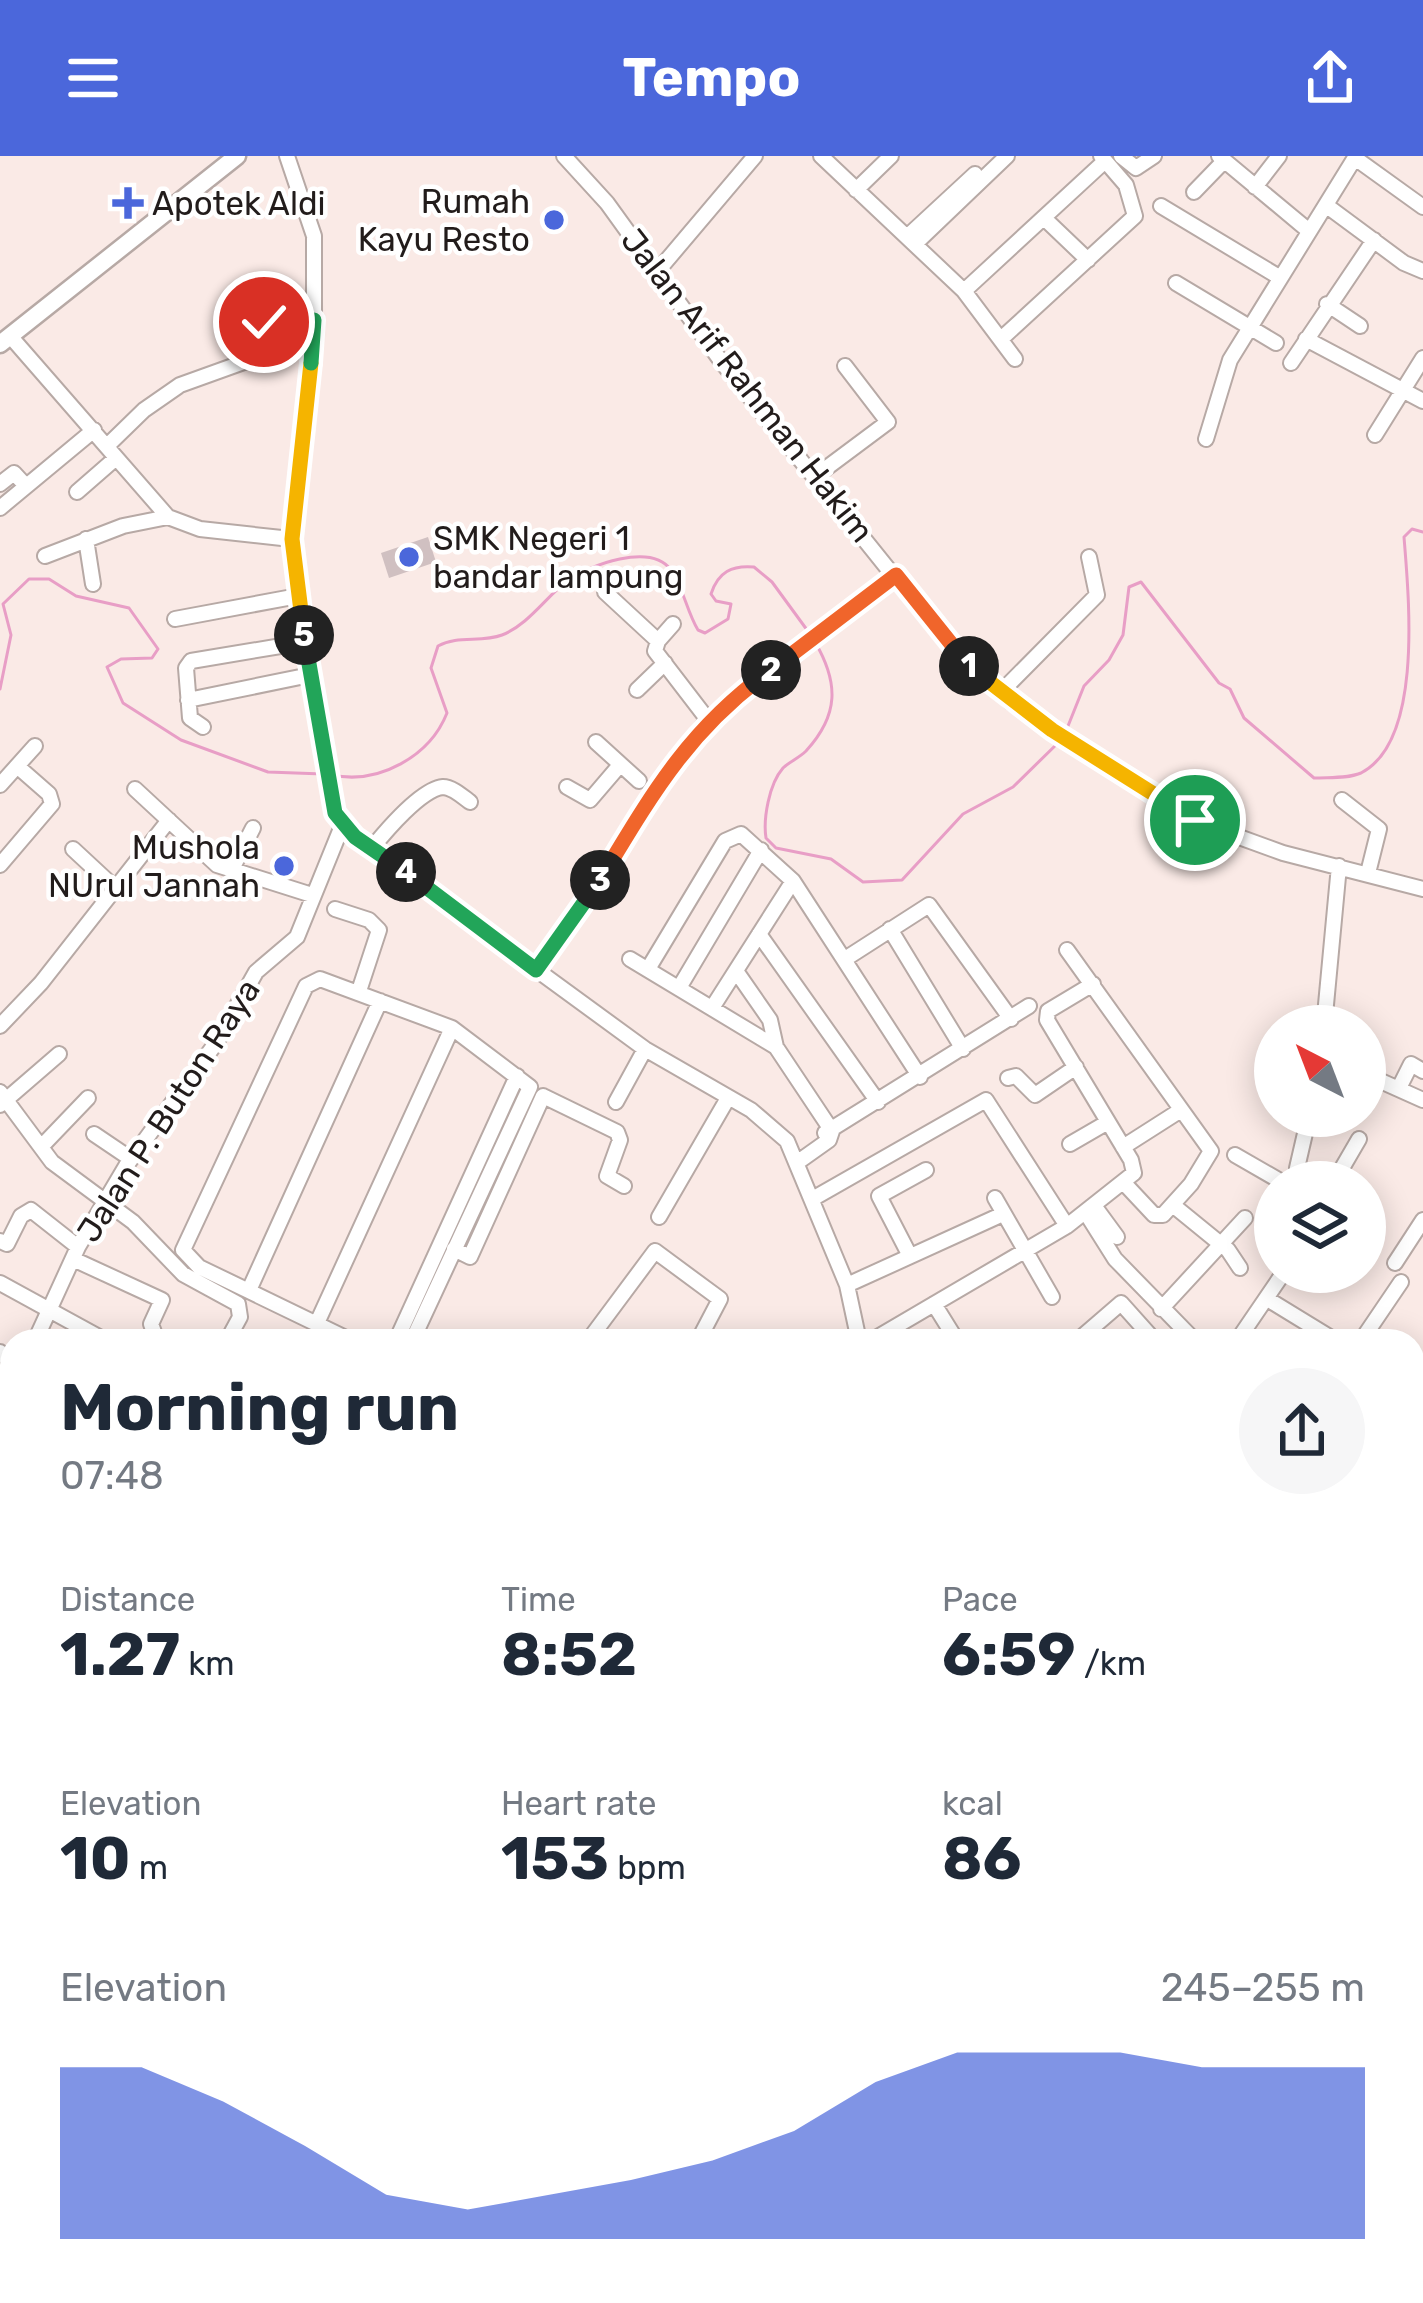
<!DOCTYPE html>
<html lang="en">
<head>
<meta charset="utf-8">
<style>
  :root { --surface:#fff; --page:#f6f6f7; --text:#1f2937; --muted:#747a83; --accent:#4b67db }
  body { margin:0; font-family:Rubik,sans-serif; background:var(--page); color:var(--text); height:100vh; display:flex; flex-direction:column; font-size:45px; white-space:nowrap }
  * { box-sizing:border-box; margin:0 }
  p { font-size:39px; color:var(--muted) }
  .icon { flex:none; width:66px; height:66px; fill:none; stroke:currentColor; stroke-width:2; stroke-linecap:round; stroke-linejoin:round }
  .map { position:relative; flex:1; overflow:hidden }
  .panel { position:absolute; left:0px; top:1173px; width:1425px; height:975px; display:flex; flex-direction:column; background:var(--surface); border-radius:36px 36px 0 0; box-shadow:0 6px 30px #0003 }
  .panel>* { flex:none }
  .needle { width:78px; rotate:318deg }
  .buttons { position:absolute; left:1254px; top:849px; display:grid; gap:24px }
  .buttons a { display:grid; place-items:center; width:132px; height:132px; border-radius:50%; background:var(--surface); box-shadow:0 6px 30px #0003; font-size:60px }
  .pin { position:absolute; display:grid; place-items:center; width:102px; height:102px; color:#fff; margin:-51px; border:6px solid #fff; border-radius:50%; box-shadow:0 3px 12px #0007 }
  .km { position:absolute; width:60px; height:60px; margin:-30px; border-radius:50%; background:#222; color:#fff; font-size:33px; line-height:60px; text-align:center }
  .round { display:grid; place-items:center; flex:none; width:126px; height:126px; border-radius:63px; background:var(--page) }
  .summary { display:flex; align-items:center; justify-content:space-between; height:204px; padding:0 60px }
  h1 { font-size:66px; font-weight:700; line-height:90px }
  .metrics { display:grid; grid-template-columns:repeat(3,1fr); gap:18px; height:204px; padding:12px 60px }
  .metrics div { display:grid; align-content:center }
  .metrics b { font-size:60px; font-weight:700 }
  .metrics small { font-size:33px; font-weight:400 }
  .metrics p { font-size:33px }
  .chart { height:336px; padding:24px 60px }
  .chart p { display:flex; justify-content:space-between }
  .chart svg { width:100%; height:216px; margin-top:12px; fill:var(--accent); opacity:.7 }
  header { display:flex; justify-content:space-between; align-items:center; height:156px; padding:0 60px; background:var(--accent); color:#fff; font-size:54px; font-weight:700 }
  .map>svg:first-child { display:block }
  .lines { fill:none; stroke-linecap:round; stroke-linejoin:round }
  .stream { stroke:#e89ec6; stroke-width:3 }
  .building { fill:#d0c0c1 }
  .minor-casing { stroke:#b7a9a5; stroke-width:18 }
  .major-casing { stroke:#b7a9a5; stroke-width:21 }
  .minor { stroke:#fff; stroke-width:14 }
  .major { stroke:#fff; stroke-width:16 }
  .split-1-casing { stroke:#fff; stroke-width:24 }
  .split-2-casing { stroke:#fff; stroke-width:24 }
  .split-3-casing { stroke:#fff; stroke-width:24 }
  .split-4-casing { stroke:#fff; stroke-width:24 }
  .split-5-casing { stroke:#fff; stroke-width:24 }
  .split-6-casing { stroke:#fff; stroke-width:24 }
  .split-7-casing { stroke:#fff; stroke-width:24 }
  .split-1 { stroke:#f5b400; stroke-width:15 }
  .split-2 { stroke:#f0652b; stroke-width:15 }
  .split-3 { stroke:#f0652b; stroke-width:15 }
  .split-4 { stroke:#22a559; stroke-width:15 }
  .split-5 { stroke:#22a559; stroke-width:15 }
  .split-6 { stroke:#f5b400; stroke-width:15 }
  .split-7 { stroke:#22a559; stroke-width:15 }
  .poi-dot { fill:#4b67db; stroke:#fff; stroke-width:4.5 }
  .labels { text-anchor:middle; stroke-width:9; stroke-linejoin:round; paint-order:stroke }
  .poi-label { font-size:33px; fill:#221c1b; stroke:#fff; text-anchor:end }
  .street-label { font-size:33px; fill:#221c1b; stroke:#fff }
</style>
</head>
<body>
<header><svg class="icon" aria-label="menu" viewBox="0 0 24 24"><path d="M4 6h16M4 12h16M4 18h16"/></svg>Tempo<svg class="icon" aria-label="share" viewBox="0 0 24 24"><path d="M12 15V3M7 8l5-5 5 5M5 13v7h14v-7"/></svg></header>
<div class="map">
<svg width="1423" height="2147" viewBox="0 0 1423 2147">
  <rect width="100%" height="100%" fill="#faeae6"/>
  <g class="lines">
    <path class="stream" d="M 815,486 C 839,527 839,559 806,595 C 799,602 789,606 783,612 C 769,628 763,663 766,682 L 776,692 L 831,703 L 863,726 L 902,724 L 963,658 L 1013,631 L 1061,584
      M 0,533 L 11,479 L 3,448 L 29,423 L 49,423 L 76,440 L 129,452 L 158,493 L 152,502 L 121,503 L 107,511 L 123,547 L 181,584 L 268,616 L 323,618
      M 1066,575 L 1084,530 L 1109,504 L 1123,479 L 1129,431 L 1141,426 L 1219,527 L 1230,533 L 1244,562 L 1314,622 C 1329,621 1347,623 1361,617 C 1423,585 1409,444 1404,381 L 1412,373 L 1423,376
      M 332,619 C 379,629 430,600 447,557 L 431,512 L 438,490 C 458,479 481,487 502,479 C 528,469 546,441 567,425 C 589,409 651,386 671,414 C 683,431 687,456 698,474 L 705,477 L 728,463 L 731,448 L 716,445 L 711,438 C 718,416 732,409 754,411 L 772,426 L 810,478"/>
  </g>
  <path class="building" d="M 428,381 L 436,406 L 389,422 L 381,397 Z"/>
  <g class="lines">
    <g class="minor-casing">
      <path id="minor" d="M 287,0 L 314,80 L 314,185 L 291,383 L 335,657 L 355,681 L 645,893 L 751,954 L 787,985 L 847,1129 L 859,1185
        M 564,0 L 607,47 L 721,205 L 954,495 L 1011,546 L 1195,665 L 1283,697 L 1423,733
        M 821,0 L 964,135 L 1015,203
        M 1121,0 L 1136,12 L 1154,0
        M 1219,0 L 1309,75
        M 1355,2 L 1423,51
        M 1255,31 L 1279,0
        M 856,34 L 891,0
        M 1194,36 L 1224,5
        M 1161,50 L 1279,121
        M 1327,50 L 1404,107 L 1423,115
        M 1044,62 L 1088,104
        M 908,80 L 975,18
        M 916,87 L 1007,0
        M 656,117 L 755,0
        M 1176,127 L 1276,187
        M 964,135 L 1105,5
        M 1327,148 L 1360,170
        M 11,181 L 168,361 L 200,373 L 291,383
        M 1001,183 L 1135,60 L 1126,29 L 1101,0
        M 1306,183 L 1423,245
        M 1291,207 L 1374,84
        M 1375,279 L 1423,202
        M 1206,283 L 1230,204 L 1356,0
        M 107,290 L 144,254 L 180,229 L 255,202 C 277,159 254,159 314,163
        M 817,319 L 888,266 L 845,210
        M 0,328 L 14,317 L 26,330
        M 77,336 L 116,302
        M 0,352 L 94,274
        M 86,383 L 93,428
        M 45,400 L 123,370 L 168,361
        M 605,436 L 658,485 L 655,495 L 708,564
        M 175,463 L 298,440
        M 658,485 L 673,468
        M 637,534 L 665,507
        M 1000,537 L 1097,439 L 1089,401
        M 188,544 L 310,519
        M 203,571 L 190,562 L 186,512 L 191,505 L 305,486
        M 596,586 L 639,625
        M 0,629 L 35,590
        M 567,631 L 590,644 L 620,609
        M 135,633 L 217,709 L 312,739
        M 1342,644 L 1379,673 L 1368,717
        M 372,692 C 385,676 421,633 443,631 C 452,631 462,640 470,646
        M 73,693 L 115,732
        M 0,709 L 52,648 L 49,638 L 17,610
        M 231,715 L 253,672
        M 335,753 L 369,764 L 379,774 L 359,835
        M 890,773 L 963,893
        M 759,778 L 878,946
        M 1067,794 L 1211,995 L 1191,1028 L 1163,1059 L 1154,1059 L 1124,1027
        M 630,803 L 776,891 L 832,975 L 829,984 L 798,1006
        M 845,803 L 929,749 L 1011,863
        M 648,813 L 725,685 L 741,678 L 793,725 L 920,921
        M 536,814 L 593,735 L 674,605 L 708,564 L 896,419
        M 736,815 L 770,864 L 776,891
        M 679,832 L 761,694
        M 712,852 L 793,725
        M 0,870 L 41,827 L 169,664
        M 1324,870 L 1339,710
        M 1365,918 L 1423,944
        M 1008,922 L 1016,920 L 1035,939 L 1076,911
        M 1399,932 L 1411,908 L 1423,915
        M 0,936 L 52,1006 L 133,1066 L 183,1118 L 238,1148 L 240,1161 L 227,1185
        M 616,946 L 645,893
        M 0,949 L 59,898
        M 825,977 L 1029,850
        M 94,978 L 131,1003
        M 1070,988 L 1108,966
        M 41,991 L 88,942
        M 1123,991 L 1181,954
        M 1235,999 L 1282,1026
        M 1300,1026 L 1297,1012 L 1309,960
        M 1334,1026 L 1359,983
        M 814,1042 L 986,944 L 1067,1070
        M 995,1042 L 1052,1141
        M 1174,1050 L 1228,1094 L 1240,1112
        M 1095,1051 L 1117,1081
        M 1086,1057 L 1115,1103 L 1195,1185
        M 659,1061 L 728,942
        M 0,1085 L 7,1088 L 21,1060 L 31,1054 L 78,1091
        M 454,1093 L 470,1101 L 543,940 L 617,976 L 620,984 L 607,1020 L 624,1030
        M 910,1100 L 879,1040 L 926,1014
        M 73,1103 L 162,1144 L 151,1168 L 155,1179
        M 1395,1107 L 1423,1064
        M 0,1127 L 106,1185
        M 847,1129 L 1003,1058
        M 250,1132 L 380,845
        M 1269,1144 L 1336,1185
        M 934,1148 L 957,1185
        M 1161,1153 L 1245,1062
        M 317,1167 L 452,872
        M 35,1185 L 78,1091 L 126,1010 L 216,887 L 256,816 L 297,781 L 342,670
        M 352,1185 L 199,1111 L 183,1094 L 306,830 L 320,823 L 452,872 L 530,931 L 412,1185
        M 396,1185 L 517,920
        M 588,1185 L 655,1095 L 720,1143 L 698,1185
        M 871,1185 L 1067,1070 L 1134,1017 L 1131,1004 L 1047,864 L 1048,855 L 1093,828
        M 1077,1185 L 1121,1147 L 1155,1185
        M 1237,1185 L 1284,1116
        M 1361,1185 L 1401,1126
        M 0,1196 L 12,1207
        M 12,1229 L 3,1249 L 12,1288
        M 1413,1242 L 1423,1249
        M 1413,1332 L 1423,1338
        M 0,1410 L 12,1421
        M 0,1425 L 12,1436
        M 0,1458 L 12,1446
        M 1413,1491 L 1423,1461
        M 0,1541 L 12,1527
        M 0,1566 L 12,1565
        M 0,1583 L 12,1583
        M 1413,1590 L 1423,1593
        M 0,1777 L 12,1751
        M 1413,1784 L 1423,1785
        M 0,1855 L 8,1852
        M 1413,1931 L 1423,1908
        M 1413,1945 L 1423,1951
        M 0,1991 L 12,1986
        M 0,2047 L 12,2058
        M 0,2119 L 12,2105
        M 166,2136 L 178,2147
        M 310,2136 L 323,2147
        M 571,2136 L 581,2147
        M 654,2136 L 665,2147
        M 780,2136 L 790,2147
        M 920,2136 L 933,2147
        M 1061,2136 L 1091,2147
        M 74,2147 L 86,2136
        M 441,2147 L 452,2136
        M 501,2147 L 513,2136
        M 595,2147 L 606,2136
        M 894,2147 L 906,2136
        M 993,2147 L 998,2136"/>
    </g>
    <g class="major-casing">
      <path id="major" d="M 0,188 L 237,0
        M 1413,1658 L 1423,1628
        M 1413,1703 L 1423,1672
        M 1260,2147 L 1264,2136
        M 1275,2147 L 1278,2136"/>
    </g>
    <use href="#minor" class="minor"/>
    <use href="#major" class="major"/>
  </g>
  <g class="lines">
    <g class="split-1-casing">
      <path id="split-1" d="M 969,510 L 1052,574 L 1195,664"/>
    </g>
    <g class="split-2-casing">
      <path id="split-2" d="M 771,514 L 896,419 L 969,510"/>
    </g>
    <g class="split-3-casing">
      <path id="split-3" d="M 600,724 C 652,638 688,574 771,514"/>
    </g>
    <g class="split-4-casing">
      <path id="split-4" d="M 406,716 L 536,814 L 600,724"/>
    </g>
    <g class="split-5-casing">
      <path id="split-5" d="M 304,479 L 335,657 L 355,681 L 406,716"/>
    </g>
    <g class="split-6-casing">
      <path id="split-6" d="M 304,479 L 292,383 L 311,207"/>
    </g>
    <g class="split-7-casing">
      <path id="split-7" d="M 264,166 L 271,162 L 314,164 L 311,207"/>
    </g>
    <use href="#split-1" class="split-1"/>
    <use href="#split-2" class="split-2"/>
    <use href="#split-3" class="split-3"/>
    <use href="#split-4" class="split-4"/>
    <use href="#split-5" class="split-5"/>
    <use href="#split-6" class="split-6"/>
    <use href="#split-7" class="split-7"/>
  </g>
  <g class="poi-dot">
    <path d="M122 29h12v12h12v12h-12v12h-12v-12h-12v-12h12z"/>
    <circle cx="554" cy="64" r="12"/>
    <circle cx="409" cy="401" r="12"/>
    <circle cx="284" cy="710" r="12"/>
  </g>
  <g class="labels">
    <g class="poi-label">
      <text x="530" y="57">Rumah<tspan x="530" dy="38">Kayu Resto</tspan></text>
      <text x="152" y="59" text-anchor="start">Apotek Aldi</text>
      <text x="433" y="394" text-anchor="start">SMK Negeri 1<tspan x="433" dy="38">bandar lampung</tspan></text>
      <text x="260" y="703">Mushola<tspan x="260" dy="38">NUrul Jannah</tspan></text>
    </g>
    <g class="street-label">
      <text transform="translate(748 229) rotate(52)" y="12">Jalan Arif Rahman Hakim</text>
      <text transform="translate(168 954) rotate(-57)" y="12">Jalan P. Buton Raya</text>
    </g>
  </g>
</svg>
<div class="buttons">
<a><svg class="needle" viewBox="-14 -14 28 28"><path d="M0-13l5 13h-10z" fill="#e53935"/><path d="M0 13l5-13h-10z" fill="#747a83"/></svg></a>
<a><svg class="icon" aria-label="layers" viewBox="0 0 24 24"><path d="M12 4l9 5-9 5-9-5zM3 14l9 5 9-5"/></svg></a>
</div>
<div class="pin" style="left:1195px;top:664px;background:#1e9e55"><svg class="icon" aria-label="arrive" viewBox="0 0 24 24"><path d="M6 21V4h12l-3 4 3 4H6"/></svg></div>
<div class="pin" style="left:264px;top:166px;background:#d93025"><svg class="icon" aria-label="check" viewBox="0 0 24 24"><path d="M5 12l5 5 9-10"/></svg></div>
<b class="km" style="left:969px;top:510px">1</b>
<b class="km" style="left:771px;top:514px">2</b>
<b class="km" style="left:600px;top:724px">3</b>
<b class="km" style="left:406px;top:716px">4</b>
<b class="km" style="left:304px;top:479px">5</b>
<section class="panel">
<div class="summary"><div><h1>Morning run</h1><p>07:48</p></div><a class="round"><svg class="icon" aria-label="share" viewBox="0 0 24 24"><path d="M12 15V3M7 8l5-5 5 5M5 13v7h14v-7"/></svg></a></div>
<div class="metrics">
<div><p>Distance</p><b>1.27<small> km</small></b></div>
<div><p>Time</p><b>8:52</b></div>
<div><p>Pace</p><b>6:59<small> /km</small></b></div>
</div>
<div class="metrics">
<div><p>Elevation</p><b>10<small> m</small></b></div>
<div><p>Heart rate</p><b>153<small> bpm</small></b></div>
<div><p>kcal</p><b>86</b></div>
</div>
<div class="chart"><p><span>Elevation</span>245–255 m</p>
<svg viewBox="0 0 160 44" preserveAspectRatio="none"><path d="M0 44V9L10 9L20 16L30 25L40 35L50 38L60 35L70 32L80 28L90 22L100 12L110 6L120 6L130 6L140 9L150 9L160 9V44z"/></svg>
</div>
</section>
</div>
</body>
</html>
